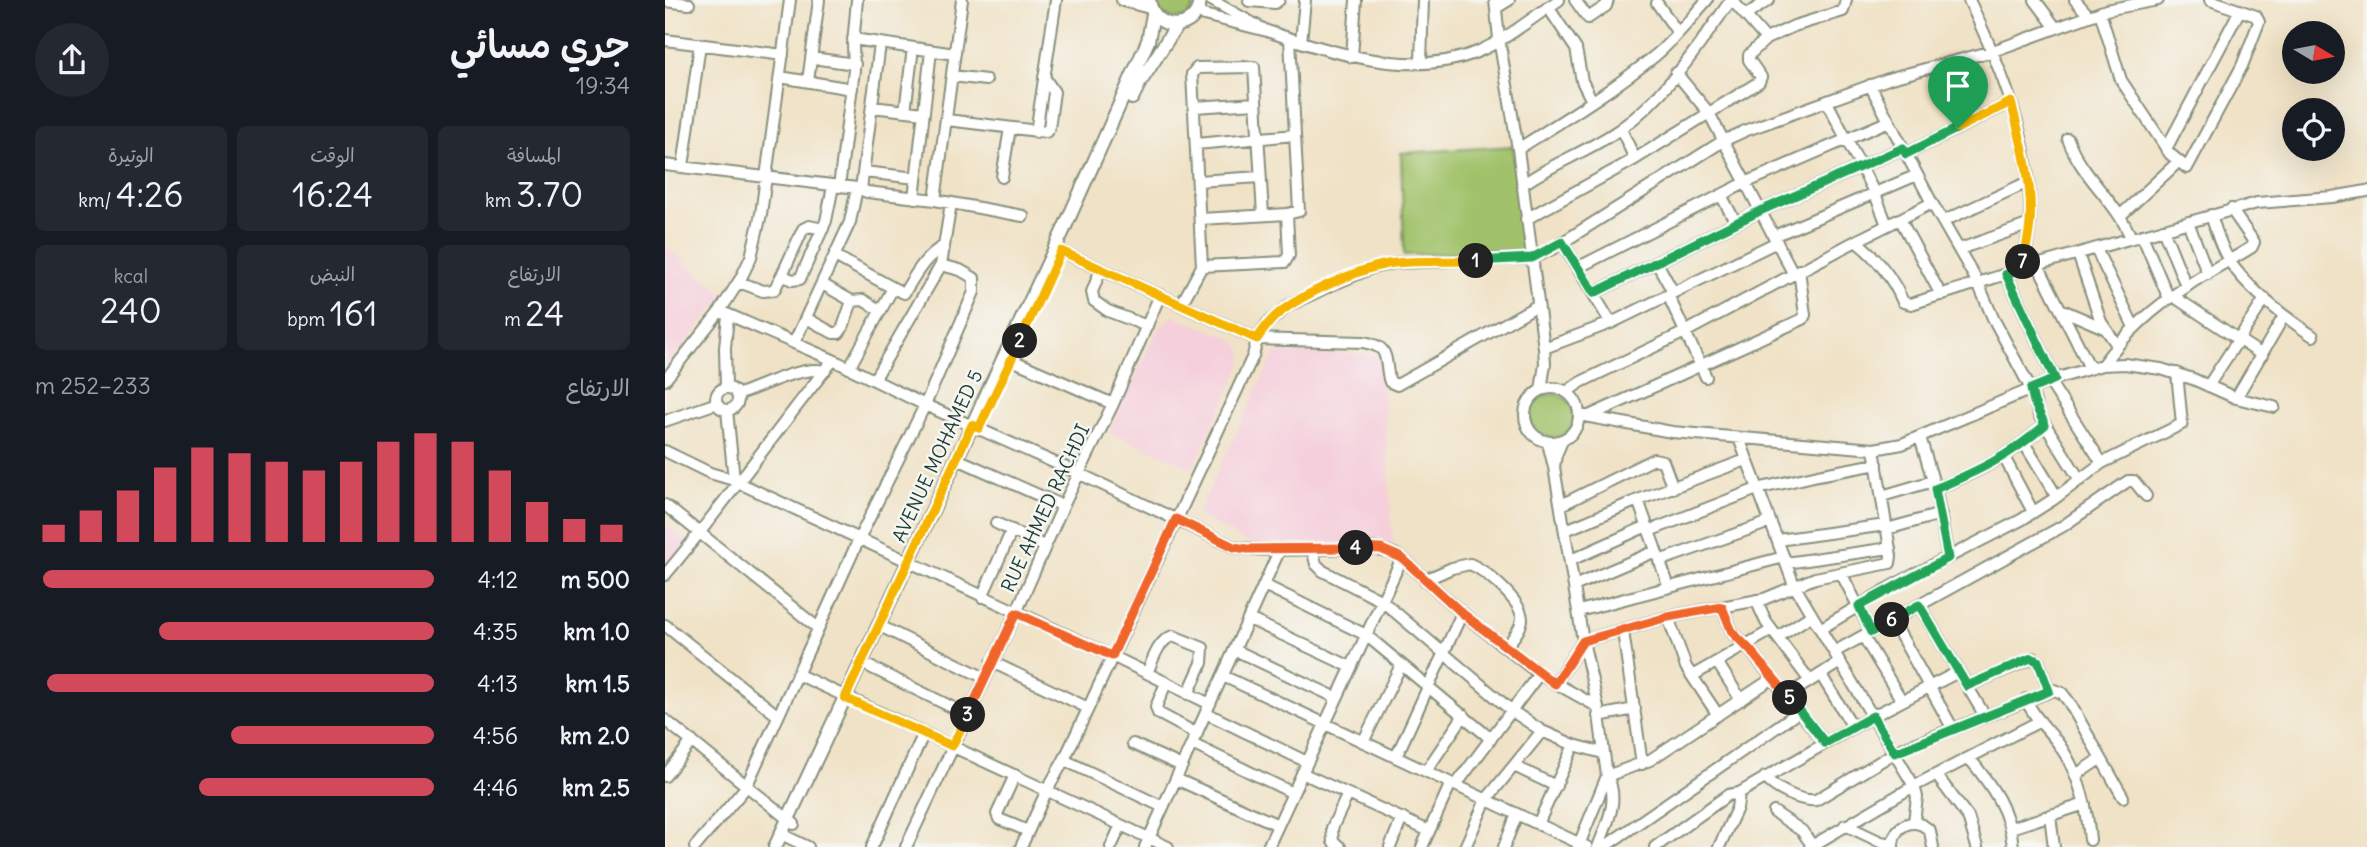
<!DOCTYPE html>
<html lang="ar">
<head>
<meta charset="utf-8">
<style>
  :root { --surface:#171b24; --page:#242831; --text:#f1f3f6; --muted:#9ea1a6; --accent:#d1495b }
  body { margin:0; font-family:Delius,"Playpen Sans Arabic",sans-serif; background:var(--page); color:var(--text); direction:rtl; height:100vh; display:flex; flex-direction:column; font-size:26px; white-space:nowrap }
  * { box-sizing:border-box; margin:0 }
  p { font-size:23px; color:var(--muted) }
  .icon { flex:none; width:38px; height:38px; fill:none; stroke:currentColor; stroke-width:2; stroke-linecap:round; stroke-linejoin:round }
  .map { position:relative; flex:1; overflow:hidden; direction:ltr }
  .panel { display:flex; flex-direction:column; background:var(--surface); width:665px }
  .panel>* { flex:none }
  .needle { width:46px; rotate:100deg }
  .buttons { position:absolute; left:1617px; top:21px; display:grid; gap:14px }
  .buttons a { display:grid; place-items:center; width:63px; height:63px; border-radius:50%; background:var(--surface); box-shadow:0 7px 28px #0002; font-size:35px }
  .pin { position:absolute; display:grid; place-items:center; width:60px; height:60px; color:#fff; margin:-72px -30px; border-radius:50% 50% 50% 0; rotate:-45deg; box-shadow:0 0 7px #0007 }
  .pin .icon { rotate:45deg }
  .km { position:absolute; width:35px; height:35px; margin:-18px; border-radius:50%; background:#222; color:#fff; font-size:19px; line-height:35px; text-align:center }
  .round { display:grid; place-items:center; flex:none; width:74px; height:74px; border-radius:37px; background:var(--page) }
  .head { display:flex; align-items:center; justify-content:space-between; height:119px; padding:0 35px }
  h1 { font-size:38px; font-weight:600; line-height:52px }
  .figures { display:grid; grid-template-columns:repeat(3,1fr); gap:10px; height:119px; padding:7px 35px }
  .figures div { display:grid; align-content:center; border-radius:10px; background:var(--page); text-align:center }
  .figures b { font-size:35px; font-weight:600 }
  .figures small { font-size:19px; font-weight:400 }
  .figures p { font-size:19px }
  .chart { height:196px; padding:14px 35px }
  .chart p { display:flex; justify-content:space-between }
  .chart svg { width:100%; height:126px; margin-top:7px; stroke:var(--accent); stroke-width:6 }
  ul { padding:0 35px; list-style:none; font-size:23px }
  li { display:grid; grid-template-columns:112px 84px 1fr; align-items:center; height:52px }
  li i { height:18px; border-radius:9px; background:var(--accent) }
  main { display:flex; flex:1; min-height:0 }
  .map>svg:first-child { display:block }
  .built { fill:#f5cfdb }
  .green { fill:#a1c26a; stroke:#60804f; stroke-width:2 }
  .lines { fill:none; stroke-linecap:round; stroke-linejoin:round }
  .minor-casing { stroke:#88907d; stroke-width:14 }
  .major-casing { stroke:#88907d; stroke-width:16 }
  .minor { stroke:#fff; stroke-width:10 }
  .major { stroke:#fff; stroke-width:12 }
  .split-1-casing { stroke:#fff; stroke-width:14 }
  .split-2-casing { stroke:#fff; stroke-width:14 }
  .split-3-casing { stroke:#fff; stroke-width:14 }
  .split-4-casing { stroke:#fff; stroke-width:14 }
  .split-5-casing { stroke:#fff; stroke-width:14 }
  .split-6-casing { stroke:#fff; stroke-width:14 }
  .split-7-casing { stroke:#fff; stroke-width:14 }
  .split-8-casing { stroke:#fff; stroke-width:14 }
  .split-1 { stroke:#22a559; stroke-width:9 }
  .split-2 { stroke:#f5b400; stroke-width:9 }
  .split-3 { stroke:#f5b400; stroke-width:9 }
  .split-4 { stroke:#f0652b; stroke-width:9 }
  .split-5 { stroke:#f0652b; stroke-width:9 }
  .split-6 { stroke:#22a559; stroke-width:9 }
  .split-7 { stroke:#22a559; stroke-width:9 }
  .split-8 { stroke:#f5b400; stroke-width:9 }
  .labels { text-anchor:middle; stroke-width:5; stroke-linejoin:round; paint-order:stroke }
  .street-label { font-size:19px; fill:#1f3d34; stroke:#f6f6f2 }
</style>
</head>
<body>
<main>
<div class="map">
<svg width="1702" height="847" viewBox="0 0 1702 847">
  <rect width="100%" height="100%" fill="#f6f6f2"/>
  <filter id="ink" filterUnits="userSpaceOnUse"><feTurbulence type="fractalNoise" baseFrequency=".0143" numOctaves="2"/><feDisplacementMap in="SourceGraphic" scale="14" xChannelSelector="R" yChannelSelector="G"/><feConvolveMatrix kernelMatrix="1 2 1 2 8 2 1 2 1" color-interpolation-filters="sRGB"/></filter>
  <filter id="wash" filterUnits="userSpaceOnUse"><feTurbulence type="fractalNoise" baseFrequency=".00686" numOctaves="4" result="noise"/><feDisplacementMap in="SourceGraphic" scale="28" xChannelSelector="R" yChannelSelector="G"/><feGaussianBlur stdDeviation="1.57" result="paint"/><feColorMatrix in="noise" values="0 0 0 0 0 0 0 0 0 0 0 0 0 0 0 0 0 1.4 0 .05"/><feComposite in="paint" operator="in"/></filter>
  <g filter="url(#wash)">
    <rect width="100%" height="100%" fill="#f0e2c6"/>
    <path class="built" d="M 0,245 L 60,295 L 0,369 Z
      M 508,316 L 566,338 L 575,346 L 578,355 L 576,366 L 528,468 L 444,432 L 493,329 Z
      M 610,352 L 716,354 L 728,544 L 586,544 L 532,515 Z
      M 0,524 L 23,542 L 0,571 Z"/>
    <path class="green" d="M 490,0 L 531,0 C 527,21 511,22 495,14 Z
      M 848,146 L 860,252 L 739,255 L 736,153 Z
      M865 416a22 22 0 1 1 44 0a22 22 0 1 1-44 0Z"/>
  </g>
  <g filter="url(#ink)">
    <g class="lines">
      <g class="minor-casing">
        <path id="minor" d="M 830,0 L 834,39 L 853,149 L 879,348 L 880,364 L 876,390
          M 910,0 L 923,18 L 941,6 L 943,0
          M 1304,0 C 1336,68 1368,144 1365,221 C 1364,237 1360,253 1357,269
          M 1370,0 L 1391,28
          M 1410,0 L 1424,16
          M 0,1 L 24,4
          M 584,1 L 610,3 L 614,0
          M 992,3 L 1013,33
          M 883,7 L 911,49 L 917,81 L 927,101
          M 831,8 L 844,0
          M 1435,12 L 1456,80 L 1505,154 L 1522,168 L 1577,66 L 1594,22 L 1591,16 L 1545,0
          M 531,13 L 602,31 L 546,0
          M 1081,15 L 1104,0
          M 602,31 C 664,52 747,79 812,52 C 841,40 868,17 894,0
          M 188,39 L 290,54
          M 1101,39 L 1129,26 L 1178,11 L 1181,0
          M 0,40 L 118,55
          M 636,42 L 640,0
          M 687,57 L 691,0
          M 147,58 L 190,64
          M 756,62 L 758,0
          M 1011,73 L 1044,113 L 1128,273
          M 287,76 L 321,80
          M 115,77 L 187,89
          M 143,81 L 154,0
          M 1205,85 L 1267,203 L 1313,283 L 1328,318 L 1366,389 L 1374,415 L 1415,480
          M 1162,102 L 1210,194 L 1222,225
          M 207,107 L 259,113
          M 530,107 L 591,103
          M 240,111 L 248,48
          M 282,120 L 381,132 L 384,128 L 389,92 L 379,77
          M 956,129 L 970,159
          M 371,132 L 391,0
          M 1403,139 C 1417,178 1451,200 1466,238
          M 531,144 L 630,135
          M 853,149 C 900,119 948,90 991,55 C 1010,39 1025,19 1042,0
          M 1501,149 L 1575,10
          M 1241,154 L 1346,102
          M 0,165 L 192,188 L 202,192 L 270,200 L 358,216
          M 18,167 L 35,44
          M 199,172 L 251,178
          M 337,177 L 345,128
          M 533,181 L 595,177
          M 857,185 C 888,163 924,151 955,129 C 1001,97 1034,45 1066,0
          M 174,187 L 189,70 L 188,44 L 192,0
          M 196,189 L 215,44
          M 1056,195 L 1071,223
          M 249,198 L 266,51
          M 270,200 L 297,0
          M 1456,215 L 1513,162
          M 1546,215 C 1551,231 1556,248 1565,262 C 1586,292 1618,316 1648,336
          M 535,219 L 622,214 L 634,211 L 625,39
          M 861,219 L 970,159 L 1094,82 L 1096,77 L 1084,60 L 1084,55 L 1101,39 L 1067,0
          M 1235,219 L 1276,295
          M 1279,221 L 1363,182
          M 1523,222 L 1543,274
          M 1498,229 L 1521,286
          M 1477,235 L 1504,299
          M 1109,236 L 1252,175
          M 1191,241 C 1212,258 1227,276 1238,302 L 1246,304 L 1357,269 L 1592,203 L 1667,197 L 1702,191
          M 897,242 L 946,323
          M 389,248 L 592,339 L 698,342 C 725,347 719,355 724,379 L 725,382 L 732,385 L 873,305
          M 1295,249 L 1365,224
          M 1431,249 L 1469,327
          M 1413,254 L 1436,322 L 1452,345
          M 170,256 L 228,288
          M 992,263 L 1008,292
          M 1373,265 L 1425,368
          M 537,266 L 527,74 L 532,68 L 589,67 L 598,215
          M 914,267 L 1080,183 L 1224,121
          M 436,269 L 427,292 L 429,301 L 443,311 L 482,326
          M 1341,274 L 1390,379
          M 117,275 L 138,229 L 144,226 L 158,229
          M 74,282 L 98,291 L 109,290 L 117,275 L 127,280 L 135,279 L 161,221 L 168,186
          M 929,293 L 1095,211 L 1238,148
          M 1003,295 L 1041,377
          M 1508,296 L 1597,355
          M 187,301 L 198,300 L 216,311
          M 516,305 L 537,266 L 620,262 L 624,255 L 622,214
          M 1395,309 L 1439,328
          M 55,311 L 168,360 L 260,405 L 415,474 L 569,547 C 599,552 631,549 662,549 C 689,548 713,544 737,558 L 797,613 L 874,674 L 933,707
          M 141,318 L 168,333 L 174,333 L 178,327 L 187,301 L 157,284
          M 129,343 L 185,222 L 192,188
          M 879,348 L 946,323 L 1112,242
          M 347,360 L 448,404
          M 1437,365 C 1460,334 1488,308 1521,287 C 1541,272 1565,261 1587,247 L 1589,242 L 1566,209
          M 184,368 L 228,288 L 239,293 C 251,274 259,257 279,246
          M 0,380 L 55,311 L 76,278 L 86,257 L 96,214 L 125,0
          M 209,380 L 276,265 L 286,203
          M 1384,381 L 1437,463
          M 1543,386 L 1600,299
          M 61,387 L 60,348 L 63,315
          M860 415a27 27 0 1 1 54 0a27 27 0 1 1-54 0Z
          M51 399a11 11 0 1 1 22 0a11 11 0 1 1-22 0Z
          M 901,392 L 916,382 L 1020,332 L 1191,241 L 1267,203
          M 72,395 C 95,387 137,365 160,371
          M 1571,398 L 1619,316
          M 62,410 L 69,480 L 72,482 L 447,656 L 545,704
          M 914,415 L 1007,432 L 1209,449 L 1237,444 L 1390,379 L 1437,365 L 1460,364 L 1496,369 L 1528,379 L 1571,398 L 1609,407
          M 924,416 L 1138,319 L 1140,315 L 1134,270
          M 0,421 L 52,403
          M 1255,437 L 1271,491 L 1283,558
          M 1074,438 L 1129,585 L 1249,786 L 1252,797 L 1249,822
          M 883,443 L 889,467 L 891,455 L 897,441
          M 1359,443 L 1392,497
          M 0,451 L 45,473 L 69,480
          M 1339,457 L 1368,512
          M 299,462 L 398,506
          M 889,467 L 918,641 L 933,707 L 942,776 L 985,760 L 1108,678
          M 1270,489 C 1313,472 1345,456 1380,425
          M 1217,496 L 1268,481
          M 973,500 L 1004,587
          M 0,505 L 153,628
          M 896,505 L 989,459 L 998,461 L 1008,488
          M 331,523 L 379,546
          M 1222,529 L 1276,514
          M 901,530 L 973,500 L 1081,460
          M 984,531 L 1092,489 L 1153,475 L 1212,464
          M 1113,540 L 1221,525
          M 647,549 L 651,564 L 658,571 L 717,601 L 847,711 L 877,731 L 909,745 L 938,753
          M 906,560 L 982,526
          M 994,561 L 1105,522
          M 1121,563 L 1225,548
          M 1176,573 L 1206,631
          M 0,575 C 59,505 111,431 168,360
          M 760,580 L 787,568 L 805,564 C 820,570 857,601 857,619 C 856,630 847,639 841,647
          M 599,585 L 701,635 L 826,739
          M 909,586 L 991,551
          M 317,597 L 347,530
          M 1091,600 L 1101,622 L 1145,681
          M 1254,605 L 1320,716
          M 1057,607 L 1067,632 L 1085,650 L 1160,743
          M 914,611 L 1119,557
          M 1003,617 L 1021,667 L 1053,715
          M 584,619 L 686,667
          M 1227,620 L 1288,729
          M 0,625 L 113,716
          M 213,625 L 320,678
          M 1155,629 L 1229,585 L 1356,520 L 1389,499 L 1437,463 L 1517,424 L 1512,373
          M 958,631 L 977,764
          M 1198,636 L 1237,701
          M 1113,637 L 1147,615
          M 570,650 L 672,698
          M 1169,652 L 1398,526 L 1463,481 L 1469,481 L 1481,496
          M 327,662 L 423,708
          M 1052,662 L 1076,700
          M 203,666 L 303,715
          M 482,673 C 488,660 493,640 508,636 L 538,648 L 537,663 L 523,694
          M 132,674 L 503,847
          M 1156,675 L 1188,727
          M 558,676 L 922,847
          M 1027,676 L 1107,630
          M 501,683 L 491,707 L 493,713 L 532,734
          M 890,684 L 918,641 L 1003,617 L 1099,599 L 1150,578 L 1225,563 L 1226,556 L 1209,449
          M 1302,686 L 1368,658 L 1374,663 L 1384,691
          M 1123,695 L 1175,662
          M 1361,699 C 1368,717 1382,728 1393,743 C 1414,772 1422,805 1425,840
          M 541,713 L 642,762
          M 933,716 L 970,709
          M 0,720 L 129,824
          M 698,742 L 736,665
          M 468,744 L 517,766
          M 527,744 L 628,793
          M 731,757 L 797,613
          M 1305,759 C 1327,786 1345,811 1348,847
          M 399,760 L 498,807
          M 849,766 L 891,786
          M 761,771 L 799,715
          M 637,773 L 764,831
          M 350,775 L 332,814 L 334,819 L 363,831
          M 1411,775 L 1436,758
          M 0,776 L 27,741
          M 1272,776 L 1303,817 L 1312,847
          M 1100,777 C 1109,789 1136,802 1151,800 L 1236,749 L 1389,690 L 1397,693 L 1404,702 L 1458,797
          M 511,779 L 613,825
          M 791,785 L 874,674
          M 1074,793 L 1208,716 L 1293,672
          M 1109,812 L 1137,831 L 1147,845
          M 1385,815 L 1389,847
          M 873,824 L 909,745
          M 1180,825 L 1216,842 L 1228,844
          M 1346,828 L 1420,804
          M 116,834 L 143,847
          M 30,847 L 81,787 L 194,539 L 260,405 L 305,301 L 309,292 L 309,278 L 295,270 L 276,265
          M 207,847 L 259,733
          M 241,847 L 351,613 L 398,506 L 448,404 L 495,295
          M 356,847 L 382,790 L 399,760 L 588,356 L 592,339 L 603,323 L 623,306 L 664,286 L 707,268 L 731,263 L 867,258 L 887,249 L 1058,141 L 1082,130 L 1226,78 L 1328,51 L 1441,10 L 1493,0
          M 446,847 L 456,825
          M 480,847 L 615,549
          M 603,847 L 737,558
          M 675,847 L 668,842 L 667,828 L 683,794
          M 725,847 L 737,818
          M 757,847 L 786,783
          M 800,847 L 821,800 L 877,731
          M 839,847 L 852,814
          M 913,847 L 942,776
          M 933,847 C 942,823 955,800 942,776
          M 939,847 L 1135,711
          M 990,847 L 1063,795 L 1074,793 L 1072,808 L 1054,847
          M 1145,847 L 1249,786 L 1375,721
          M 1228,847 C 1227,825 1250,815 1265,831 L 1268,847"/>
      </g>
      <g class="major-casing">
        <path id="major" d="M 458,0 L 485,7
          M 484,0 C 489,33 532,33 535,0
          M 467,98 L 474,84 L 512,25
          M 110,847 L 398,231 L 483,41 L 488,14"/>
      </g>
      <use href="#minor" class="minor"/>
      <use href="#major" class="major"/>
    </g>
  </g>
  <g class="lines" filter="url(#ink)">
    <g class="split-1-casing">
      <path id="split-1" d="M 811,261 L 867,258 L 897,242 L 929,293 L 1095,211 L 1238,148 L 1241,154 L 1293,128"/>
    </g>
    <g class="split-2-casing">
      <path id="split-2" d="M 355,341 L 396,251 L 592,339 C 598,330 604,321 613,314 C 637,294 699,266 730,263 C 757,260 784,262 811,261"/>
    </g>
    <g class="split-3-casing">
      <path id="split-3" d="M 303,715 L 287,746 L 180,698 L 307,425 L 314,428 L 355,341"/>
    </g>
    <g class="split-4-casing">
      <path id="split-4" d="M 303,715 L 351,613 L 447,656 L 511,519 L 569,547 L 582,549 L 691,548"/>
    </g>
    <g class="split-5-casing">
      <path id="split-5" d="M 691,548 L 716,549 L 737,558 L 797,613 L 890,684 L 918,641 L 1003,617 L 1057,607 L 1067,632 L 1085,650 L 1125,698"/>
    </g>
    <g class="split-6-casing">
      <path id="split-6" d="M 1125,698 L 1160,743 L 1208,716 L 1230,753 L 1384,691 L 1373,661 L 1366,658 L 1302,686 L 1254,605 L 1227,620"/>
    </g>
    <g class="split-7-casing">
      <path id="split-7" d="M 1227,620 L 1206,632 L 1194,606 L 1283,558 L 1270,489 C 1313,471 1345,456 1380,425 L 1369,402 L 1366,389 L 1390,379 L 1341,274 L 1357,269 L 1358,262"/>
    </g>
    <g class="split-8-casing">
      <path id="split-8" d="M 1293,128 L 1346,102 C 1356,141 1368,182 1365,223 C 1364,236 1361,249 1358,262"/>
    </g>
    <use href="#split-1" class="split-1"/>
    <use href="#split-2" class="split-2"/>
    <use href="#split-3" class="split-3"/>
    <use href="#split-4" class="split-4"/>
    <use href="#split-5" class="split-5"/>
    <use href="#split-6" class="split-6"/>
    <use href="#split-7" class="split-7"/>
    <use href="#split-8" class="split-8"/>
  </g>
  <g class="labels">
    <g class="street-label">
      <text transform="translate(272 456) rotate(-65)" y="7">AVENUE MOHAMED 5</text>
      <text transform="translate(380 508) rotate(-65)" y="7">RUE AHMED RACHDI</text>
    </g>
  </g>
</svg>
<div class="buttons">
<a><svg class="needle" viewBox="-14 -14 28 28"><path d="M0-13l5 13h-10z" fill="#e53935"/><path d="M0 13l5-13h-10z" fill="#9ea1a6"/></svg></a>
<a><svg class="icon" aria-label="locate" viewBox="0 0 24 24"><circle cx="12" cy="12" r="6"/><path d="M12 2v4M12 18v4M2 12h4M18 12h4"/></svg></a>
</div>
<div class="pin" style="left:1293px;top:128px;background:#1e9e55"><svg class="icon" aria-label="arrive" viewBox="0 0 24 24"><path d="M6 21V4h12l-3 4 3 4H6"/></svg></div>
<b class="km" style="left:811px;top:261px">1</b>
<b class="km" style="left:355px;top:341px">2</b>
<b class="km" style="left:303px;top:715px">3</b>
<b class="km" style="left:691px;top:548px">4</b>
<b class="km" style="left:1125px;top:698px">5</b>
<b class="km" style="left:1227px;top:620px">6</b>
<b class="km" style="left:1358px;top:262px">7</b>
</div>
<section class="panel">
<div class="head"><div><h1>جري مسائي</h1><p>19:34</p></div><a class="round"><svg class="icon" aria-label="share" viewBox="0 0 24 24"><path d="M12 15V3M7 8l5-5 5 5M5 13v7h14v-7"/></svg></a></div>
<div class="figures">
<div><p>المسافة</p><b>3.70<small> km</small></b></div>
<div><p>الوقت</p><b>16:24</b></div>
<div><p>الوتيرة</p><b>4:26<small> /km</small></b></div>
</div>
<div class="figures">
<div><p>الارتفاع</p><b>24<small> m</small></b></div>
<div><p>النبض</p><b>161<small> bpm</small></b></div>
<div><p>kcal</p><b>240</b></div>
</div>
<div class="chart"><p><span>الارتفاع</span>233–252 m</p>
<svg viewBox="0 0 160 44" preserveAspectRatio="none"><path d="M5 44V38M15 44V33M25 44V26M35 44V18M45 44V11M55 44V13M65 44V16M75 44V19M85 44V16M95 44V9M105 44V6M115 44V9M125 44V19M135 44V30M145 44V36M155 44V38"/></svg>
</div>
<ul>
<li><b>500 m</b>4:12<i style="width:98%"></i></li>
<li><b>1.0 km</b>4:35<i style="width:69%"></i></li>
<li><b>1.5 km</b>4:13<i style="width:97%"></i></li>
<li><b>2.0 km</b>4:56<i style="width:51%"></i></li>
<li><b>2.5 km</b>4:46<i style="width:59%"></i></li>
</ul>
</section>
</main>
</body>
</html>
